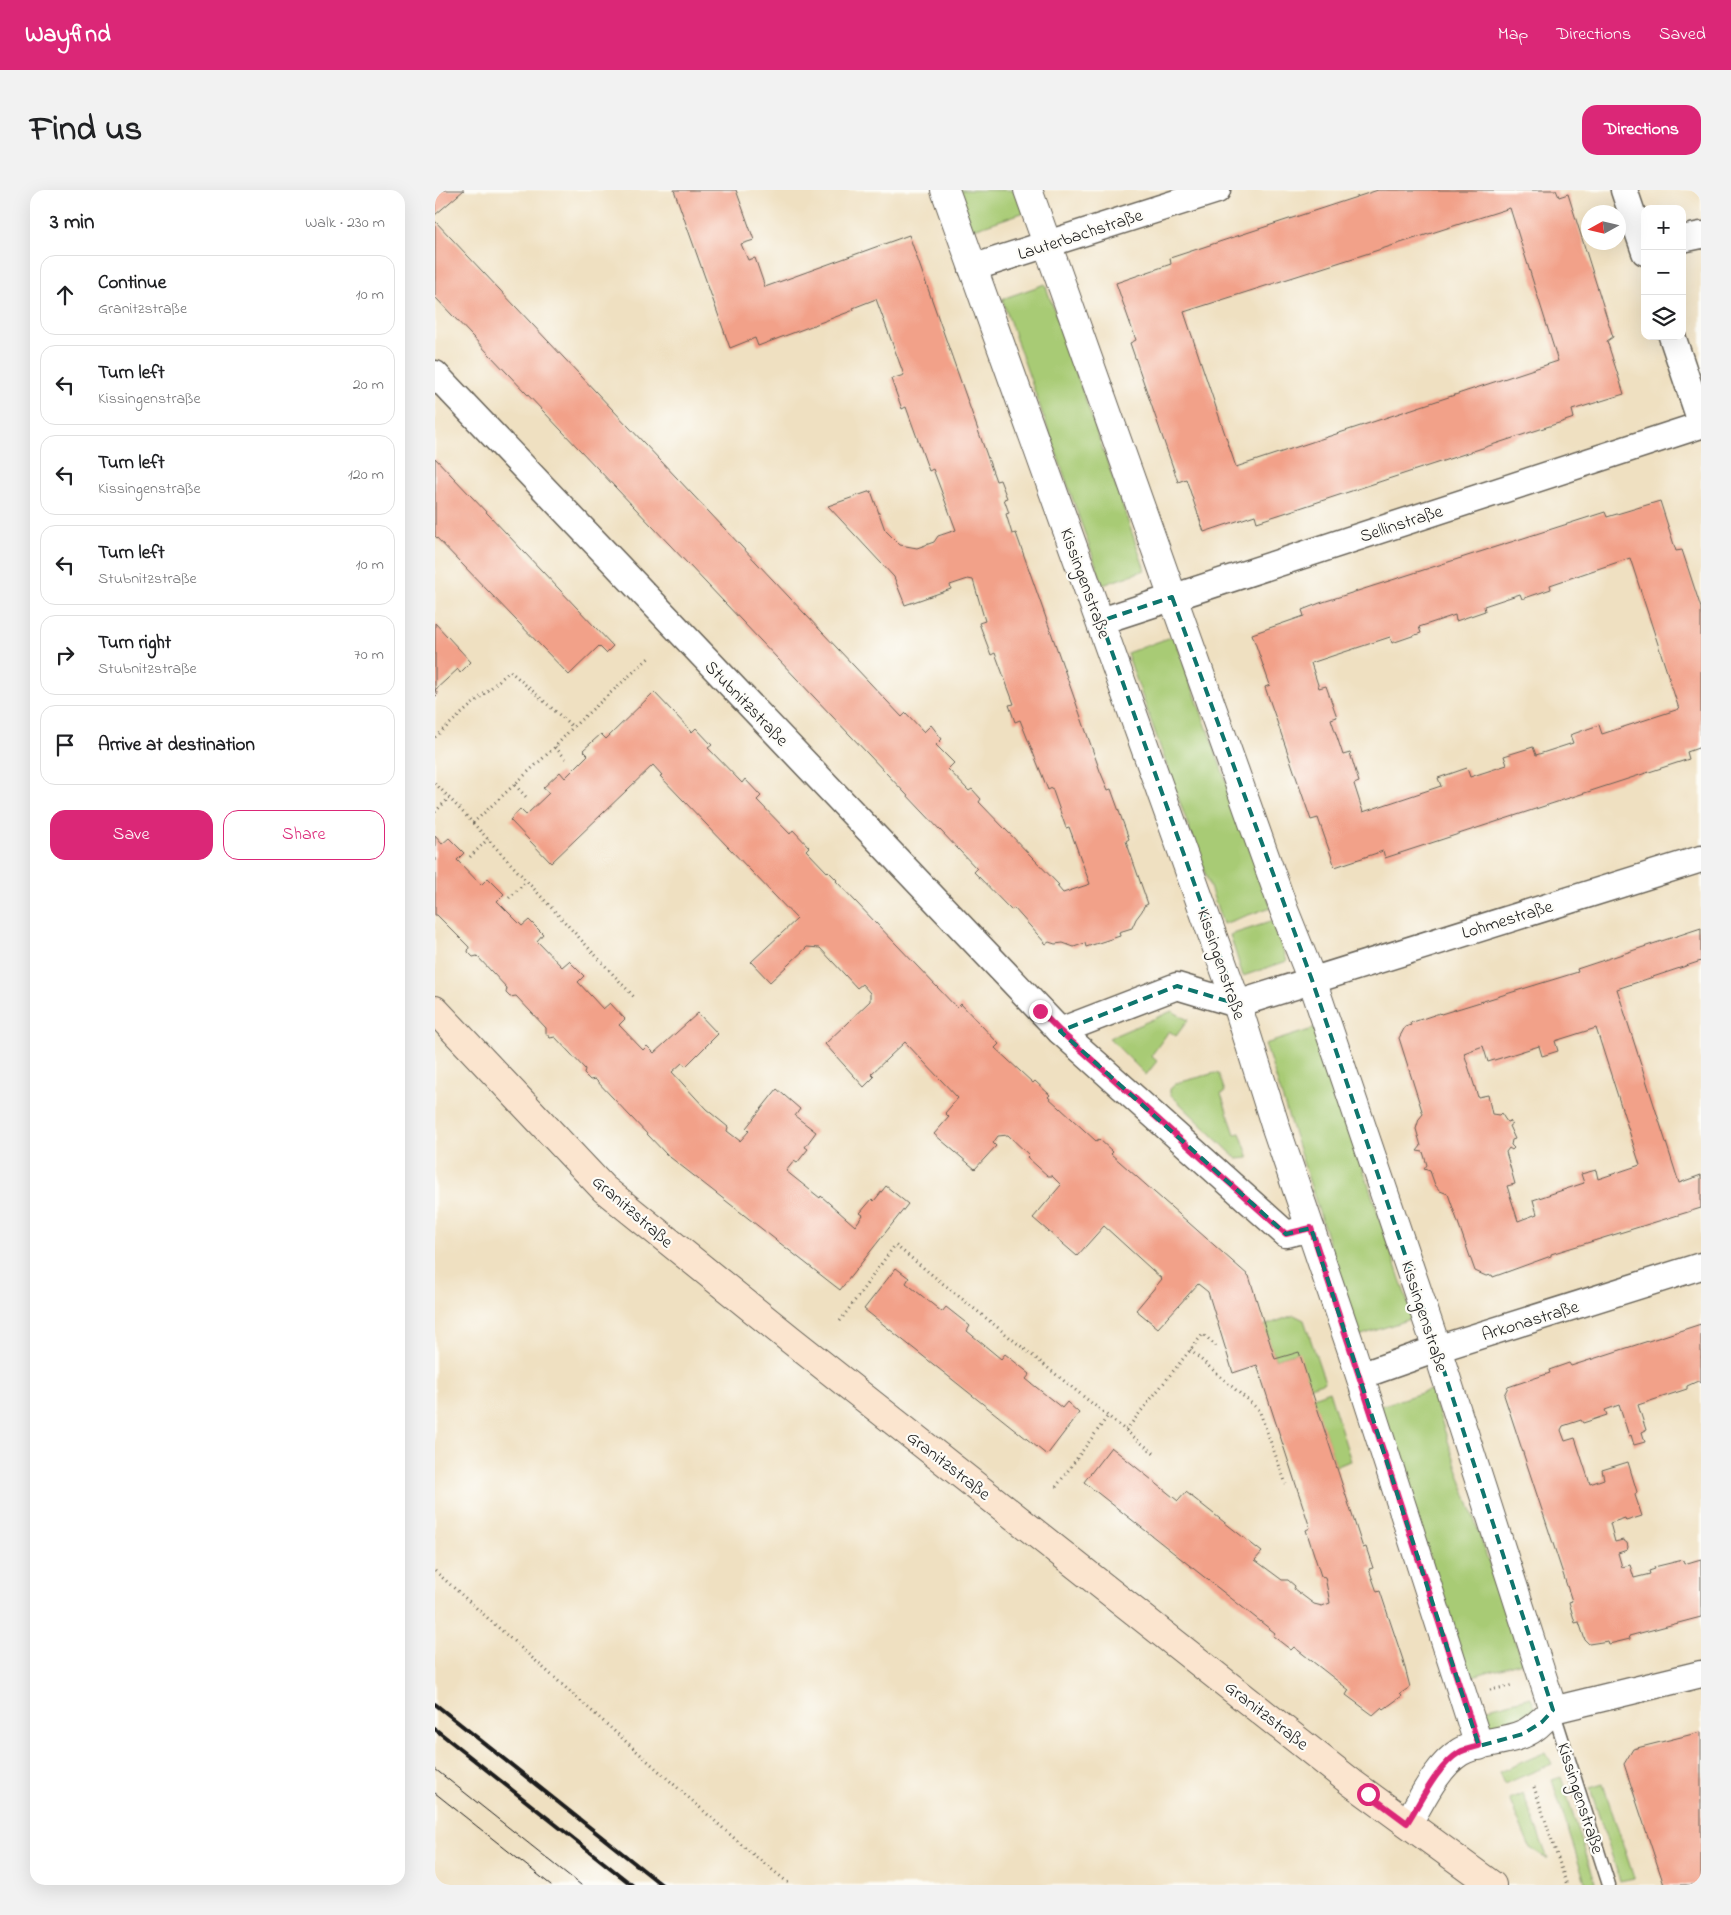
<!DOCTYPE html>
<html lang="en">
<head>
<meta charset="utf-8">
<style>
	body { margin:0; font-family:"Indie Flower",sans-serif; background:#f2f2f2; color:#202124 }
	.controls { position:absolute; right:15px; top:15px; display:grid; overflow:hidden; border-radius:10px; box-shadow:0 5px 20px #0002 }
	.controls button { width:45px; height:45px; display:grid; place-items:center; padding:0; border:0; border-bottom:1px solid #e0e0e0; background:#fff; color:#202124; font:25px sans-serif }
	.compass { position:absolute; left:1146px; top:15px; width:45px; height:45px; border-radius:50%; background:#fff; box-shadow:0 5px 20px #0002; rotate:262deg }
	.stop { position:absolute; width:15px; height:15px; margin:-11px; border:4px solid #db2777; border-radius:50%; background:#fff }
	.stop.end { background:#db2777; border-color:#fff; box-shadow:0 1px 5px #0008 }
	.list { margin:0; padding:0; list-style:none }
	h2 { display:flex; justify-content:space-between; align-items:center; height:65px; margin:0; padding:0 20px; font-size:21px }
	h2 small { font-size:16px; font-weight:400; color:#757577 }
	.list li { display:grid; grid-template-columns:32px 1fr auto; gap:15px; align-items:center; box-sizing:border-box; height:80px; margin:0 10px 10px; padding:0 10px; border:1px solid #e0e0e0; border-radius:15px }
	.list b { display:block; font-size:19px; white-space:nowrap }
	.list p { margin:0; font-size:16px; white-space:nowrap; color:#757577 }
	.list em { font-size:16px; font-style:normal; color:#757577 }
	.actions { display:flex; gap:10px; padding:15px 20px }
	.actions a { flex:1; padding:11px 0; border:1px solid #db2777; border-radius:15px; text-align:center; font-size:18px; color:#db2777 }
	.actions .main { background:#db2777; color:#fff }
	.icon { flex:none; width:28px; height:28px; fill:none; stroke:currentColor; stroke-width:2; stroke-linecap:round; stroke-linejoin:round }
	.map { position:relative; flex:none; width:1266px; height:1695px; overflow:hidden; border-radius:15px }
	header { display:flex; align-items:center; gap:30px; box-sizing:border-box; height:70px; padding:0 25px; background:#db2777; color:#fff }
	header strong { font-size:24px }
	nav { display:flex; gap:28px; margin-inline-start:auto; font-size:18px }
	.intro { display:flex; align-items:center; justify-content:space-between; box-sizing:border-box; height:120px; padding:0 30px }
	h1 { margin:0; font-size:35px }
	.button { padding:12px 22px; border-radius:15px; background:#db2777; color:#fff; font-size:18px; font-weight:700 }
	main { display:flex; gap:30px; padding:0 30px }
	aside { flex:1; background:#fff; border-radius:15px; box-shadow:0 5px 20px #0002 }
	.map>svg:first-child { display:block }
</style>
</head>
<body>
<header>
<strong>Wayfind</strong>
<nav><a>Map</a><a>Directions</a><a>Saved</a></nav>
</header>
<div class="intro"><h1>Find us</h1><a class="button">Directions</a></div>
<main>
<aside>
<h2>3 min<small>Walk · 230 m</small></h2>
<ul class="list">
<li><svg class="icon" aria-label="ahead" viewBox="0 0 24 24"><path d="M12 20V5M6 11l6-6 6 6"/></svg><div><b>Continue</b><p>Granitzstraße</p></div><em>10 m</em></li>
<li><svg class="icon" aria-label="left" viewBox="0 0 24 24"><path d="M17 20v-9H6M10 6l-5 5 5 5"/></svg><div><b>Turn left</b><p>Kissingenstraße</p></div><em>20 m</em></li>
<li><svg class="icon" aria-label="left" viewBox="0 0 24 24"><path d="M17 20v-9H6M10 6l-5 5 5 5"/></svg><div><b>Turn left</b><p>Kissingenstraße</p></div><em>120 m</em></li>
<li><svg class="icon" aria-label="left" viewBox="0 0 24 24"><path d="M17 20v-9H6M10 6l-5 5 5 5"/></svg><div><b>Turn left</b><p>Stubnitzstraße</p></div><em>10 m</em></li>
<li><svg class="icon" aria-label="right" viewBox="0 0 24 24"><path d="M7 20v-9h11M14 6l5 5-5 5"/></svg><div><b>Turn right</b><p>Stubnitzstraße</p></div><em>70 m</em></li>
<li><svg class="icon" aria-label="arrive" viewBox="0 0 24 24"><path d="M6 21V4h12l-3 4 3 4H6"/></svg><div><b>Arrive at destination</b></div></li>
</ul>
<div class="actions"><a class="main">Save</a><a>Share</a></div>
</aside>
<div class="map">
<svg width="1266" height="1695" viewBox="0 0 1266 1695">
	<rect width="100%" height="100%" fill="#fdfcf7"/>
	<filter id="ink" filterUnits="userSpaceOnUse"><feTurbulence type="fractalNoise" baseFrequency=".02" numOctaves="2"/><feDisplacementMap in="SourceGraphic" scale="10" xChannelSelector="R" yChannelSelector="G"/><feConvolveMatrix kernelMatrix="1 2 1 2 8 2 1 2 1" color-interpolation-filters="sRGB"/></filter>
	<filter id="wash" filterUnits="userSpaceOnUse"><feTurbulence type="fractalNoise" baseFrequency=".0096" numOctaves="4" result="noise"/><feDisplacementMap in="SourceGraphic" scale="20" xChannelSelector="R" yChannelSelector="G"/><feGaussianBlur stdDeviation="1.12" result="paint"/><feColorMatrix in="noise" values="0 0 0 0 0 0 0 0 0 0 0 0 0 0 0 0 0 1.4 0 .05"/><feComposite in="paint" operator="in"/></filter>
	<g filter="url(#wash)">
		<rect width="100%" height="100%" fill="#efe0c1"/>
		<g fill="#a8cb74" stroke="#627448">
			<polygon points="522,0 582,0 590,22 536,40"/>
			<polygon points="610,94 710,380 668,395 567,109"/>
			<polygon points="739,446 836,717 788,734 692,463"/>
			<polygon points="838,731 852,771 808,786 795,745"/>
			<polygon points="737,821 753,830 741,846 734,841 716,866 722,871 711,885 674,848"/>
			<polygon points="881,838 978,1128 924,1146 830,854"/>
			<polygon points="780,883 784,884 790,902 786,904 800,944 805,943 814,968 802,969 735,904 735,899 742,893"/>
			<polygon points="859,1125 869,1130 890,1192 875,1197 863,1162 840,1169 829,1136"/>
			<polygon points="996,1200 1087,1472 1034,1487 945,1216"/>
			<polygon points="894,1201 916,1271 901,1276 878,1207"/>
			<path d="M 1096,1507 L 1101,1520 C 1084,1533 1073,1538 1051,1537 L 1046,1520 Z"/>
			<polygon points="1111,1562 1117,1574 1069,1594 1064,1582"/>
			<polygon points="1126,1587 1161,1695 1151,1695 1117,1590"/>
			<polygon points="1168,1594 1199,1688 1185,1691 1155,1598"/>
			<polygon points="1088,1603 1113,1669 1095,1658 1074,1609"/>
		</g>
		<g id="blocks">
			<g fill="#f2a189" fill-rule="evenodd">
				<polygon points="0,0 29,0 0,25"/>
				<polygon points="239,0 301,0 319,50 306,54 313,70 320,68 330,97 474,45 561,291 565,290 572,308 569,309 574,323 571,324 577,344 581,343 665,581 673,600 676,599 694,649 691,651 713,714 709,716 707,721 701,729 697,738 684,742 685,746 651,757 650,753 639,757 628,753 620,754 614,752 611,754 579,718 576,720 539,682 542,679 0,107 0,31 467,527 471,523 489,542 496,535 507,549 501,555 519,573 513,579 534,601 537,599 546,609 544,612 624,695 622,696 628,703 655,694 634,637 631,638 617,598 613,600 585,530 580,532 574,515 579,514 560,463 556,465 544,433 550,431 538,390 533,389 515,395 516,399 470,415 459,387 393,316 436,301 450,340 465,355 482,358 499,352 503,346 521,340 498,279 494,281 471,217 467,219 456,189 469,185 441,109 418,118 419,120 323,156 320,148 295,158"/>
				<path d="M 943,0 L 1121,0 L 1124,7 L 1133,4 L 1178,147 L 1172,151 L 1189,204 L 1137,220 L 1139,228 L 822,332 L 820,325 L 769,342 L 751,289 L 743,292 L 695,153 L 701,150 L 681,93 L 736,74 L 735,68 ZM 1075,18 L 1123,171 L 801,277 L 749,122 Z"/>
				<polygon points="0,268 178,456 171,463 164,456 134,485 0,346"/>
				<path d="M 1225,311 L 1241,361 L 1247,360 L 1266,418 L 1266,557 L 1252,562 L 1254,569 L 950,668 L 948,661 L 900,677 L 883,628 L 876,630 L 830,497 L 835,495 L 817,444 L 869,426 L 867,420 L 885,413 L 1170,322 L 1172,327 ZM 1195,368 L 1244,519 L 1167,544 L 1164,535 L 1135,545 L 1138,553 L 1101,565 L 1098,557 L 1069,566 L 1072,575 L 1035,587 L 1032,578 L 1003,588 L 1006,596 L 928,622 L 919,594 L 924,592 L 915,563 L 908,565 L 896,529 L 902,527 L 891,496 L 884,498 L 876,473 L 955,447 L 957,453 L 986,443 L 984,437 L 1020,425 L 1021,431 L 1050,421 L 1049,416 L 1085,404 L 1087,409 L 1116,399 L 1115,395 Z"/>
				<polygon points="0,433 36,472 25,483 23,479 0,500 3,504 0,507"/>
				<polygon points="219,502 257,542 261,538 277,555 273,558 307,593 310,589 326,606 322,610 355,644 358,640 374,657 371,660 392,682 393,681 402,690 401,691 522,818 526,814 564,854 560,858 598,893 600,891 615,905 613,907 661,951 664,949 678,962 676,964 814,1086 840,1169 864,1162 928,1358 931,1357 938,1378 934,1379 942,1402 945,1401 968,1470 975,1497 965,1504 967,1506 949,1519 947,1517 938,1525 911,1505 914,1500 859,1457 856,1460 838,1446 840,1443 649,1292 676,1257 743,1311 751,1302 827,1362 820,1370 847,1390 853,1390 860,1396 859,1399 879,1414 887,1416 895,1413 890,1387 886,1386 871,1340 875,1338 822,1175 798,1183 773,1102 763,1094 723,1138 701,1120 727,1089 669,1036 642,1066 598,1028 626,995 617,986 613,986 592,967 594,965 573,945 563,946 558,953 561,956 540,979 499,944 514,927 510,923 523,908 470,852 436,884 439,887 429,897 390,854 435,811 435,803 427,794 422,798 385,758 372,757 335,792 316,772 362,729 225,586 227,585 218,575 116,673 75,630 85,619 91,625 114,603 108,598 125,582 130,588 153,565 148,560 166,544 171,549"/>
				<polygon points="0,646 7,654 14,648 29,663 22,670 46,695 53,688 69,704 62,711 87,736 94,730 108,744 102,751 127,777 134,771 149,786 143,792 168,819 175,813 190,829 184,835 208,860 212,856 219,863 263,823 283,844 251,876 247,873 237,882 271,919 293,937 292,941 305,951 314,941 311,938 342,899 365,919 360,926 381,942 370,957 373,959 362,973 359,971 351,981 385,1008 386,1006 420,1036 428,1025 425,1023 437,1009 439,1011 451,996 473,1014 405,1100 231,964 160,889 155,890 149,884 150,879 120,847 115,848 111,843 111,838 81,806 75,807 71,803 72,798 42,766 38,767 33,762 34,757 2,725 0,725"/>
				<path d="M 1266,738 L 1266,771 L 1182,799 L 1244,993 L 1266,985 L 1266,1018 L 1116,1064 L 1116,1066 L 1058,1087 L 1057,1085 L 1051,1086 L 1040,1081 L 1013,1004 L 1005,1001 L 1000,995 L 995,981 L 989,979 L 992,975 L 988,962 L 982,961 L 986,956 L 981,939 L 984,929 L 988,924 L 964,848 L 970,837 L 976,835 L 975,833 L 1005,823 L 1006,824 L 1143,782 L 1142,779 ZM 1161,838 L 1205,975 L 1163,989 L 1161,980 L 1146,984 L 1149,993 L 1098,1010 L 1102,1024 L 1083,1031 L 1072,996 L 1080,994 L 1071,962 L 1074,958 L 1077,960 L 1079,958 L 1076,955 L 1077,950 L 1080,949 L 1074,936 L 1077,934 L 1075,931 L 1072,932 L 1066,923 L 1064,925 L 1057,924 L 1053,905 L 1043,907 L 1029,863 L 1048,856 L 1053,872 L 1104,856 L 1107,866 L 1123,861 L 1120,851 Z"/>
				<polygon points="461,1078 474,1088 471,1093 507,1122 511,1117 535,1136 532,1141 566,1169 570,1164 595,1184 591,1189 627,1218 632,1212 644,1223 612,1265 429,1119"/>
				<polygon points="1266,1134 1266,1193 1263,1191 1252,1196 1252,1199 1203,1215 1211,1240 1207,1242 1210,1252 1199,1255 1196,1245 1194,1246 1184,1215 1170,1220 1172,1225 1148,1233 1146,1230 1128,1236 1126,1240 1130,1251 1140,1248 1155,1294 1169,1289 1167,1280 1193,1272 1202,1302 1200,1305 1207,1326 1191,1331 1190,1328 1175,1333 1180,1352 1188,1350 1192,1353 1193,1357 1192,1360 1183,1363 1187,1377 1195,1375 1199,1388 1215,1384 1214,1381 1220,1379 1219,1377 1248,1370 1249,1374 1266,1369 1266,1427 1194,1446 1195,1449 1174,1454 1173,1451 1154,1454 1150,1450 1144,1432 1140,1433 1134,1412 1137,1411 1069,1205 1073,1197 1115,1183 1114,1180 1134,1173 1136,1176"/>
				<polygon points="1266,1542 1266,1695 1229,1695 1189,1574 1198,1559"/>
			</g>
		</g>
	</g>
	<g filter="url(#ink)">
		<use href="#blocks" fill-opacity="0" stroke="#666156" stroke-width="1"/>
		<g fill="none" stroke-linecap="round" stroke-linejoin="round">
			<g stroke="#666156" stroke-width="15">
				<polyline id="service" points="1118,1520 1174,1695"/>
			</g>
			<g stroke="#666156" stroke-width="29">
				<g id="minor">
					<polyline points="1189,0 1210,62"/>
					<polyline points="1247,49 1266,45"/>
					<polyline points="537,78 782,0"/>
					<polyline points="1237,146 1266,232"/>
					<polyline points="0,184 625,841 851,1044 876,1038"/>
					<polyline points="666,431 1266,235"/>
					<polyline points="625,841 742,796 802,814 1266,669"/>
					<polyline points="925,1186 1002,1159 1266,1076"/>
					<polyline points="1118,1520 1266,1484"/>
				</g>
			</g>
			<g stroke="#666156" stroke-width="30">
				<g id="tertiary">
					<polyline points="510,0 802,814 840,935 916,1158 1044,1556"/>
					<path d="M 593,0 L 849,720 L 877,790 L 1002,1159 L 1118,1520 C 1109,1529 1100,1539 1088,1544 C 1068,1553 1044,1551 1025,1562 C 1002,1576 986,1611 973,1633"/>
				</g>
			</g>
			<g stroke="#666156" stroke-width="30">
				<polyline id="secondary" points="0,820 169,999 356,1150 917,1593 1057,1695"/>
			</g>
			<g stroke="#666156" stroke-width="3" stroke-dasharray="1 4" stroke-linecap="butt">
				<polyline points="0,547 75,481 138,537 216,466"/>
				<polyline points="120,557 132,570"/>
				<polyline points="0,593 38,633 120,557 138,537"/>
				<polyline points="80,595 91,607"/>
				<polyline points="0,622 14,608"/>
				<polyline points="38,633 200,808"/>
				<polyline points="35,667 53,649"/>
				<polyline points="74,708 92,691"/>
				<polyline points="405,1131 460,1055 720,1264"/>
				<polyline points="755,1160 824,1220 851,1294"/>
				<polyline points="691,1240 768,1144 781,1156"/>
				<polyline points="621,1297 673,1226"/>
				<polyline points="0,1381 309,1657 356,1695"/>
				<polyline points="1055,1500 1079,1495"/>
				<polyline points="1099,1597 1132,1695"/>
			</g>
			<use href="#service" stroke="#fff" stroke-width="12"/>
			<use href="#minor" stroke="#fff" stroke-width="26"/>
			<use href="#tertiary" stroke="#fff" stroke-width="28"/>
			<use href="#secondary" stroke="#fbe5cf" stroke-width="28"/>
			<g stroke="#1c1c1c" stroke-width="1">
				<polyline points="0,1579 146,1695"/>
				<polyline points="0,1603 116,1695"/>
			</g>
			<g stroke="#1c1c1c" stroke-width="4">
				<polyline points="0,1514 227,1695"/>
				<polyline points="0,1539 197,1695"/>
			</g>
		</g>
	</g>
	<g fill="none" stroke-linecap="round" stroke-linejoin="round" filter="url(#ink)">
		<path stroke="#db2777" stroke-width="6" d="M 605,821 L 625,841 L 851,1044 L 876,1038 L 1044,1556 C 1038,1558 1030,1559 1025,1562 C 1002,1576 986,1611 972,1633 L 933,1604"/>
	</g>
	<path fill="none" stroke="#0f766e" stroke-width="4" stroke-dasharray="10 6" stroke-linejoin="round" d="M 737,407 L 877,790 L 1002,1159 L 1118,1520 L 1107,1532 L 1088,1544 L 1044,1556 L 876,1038 L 851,1044 L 625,841 L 742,796 L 802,814 L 666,431 Z"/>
	<g text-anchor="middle" stroke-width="4.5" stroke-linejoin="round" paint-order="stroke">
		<g font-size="18" fill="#1c1c1c" stroke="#fdfcf7">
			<text transform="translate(645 44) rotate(-18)" y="6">Lauterbachstraße</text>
			<text transform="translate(966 333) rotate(-18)" y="6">Sellinstraße</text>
			<text transform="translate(651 393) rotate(70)" y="6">Kissingenstraße</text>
			<text transform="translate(312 513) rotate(46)" y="6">Stubnitzstraße</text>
			<text transform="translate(1072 729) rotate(-17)" y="6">Lohmestraße</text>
			<text transform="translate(787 774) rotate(71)" y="6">Kissingenstraße</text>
			<text transform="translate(198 1021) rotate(41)" y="6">Granitzstraße</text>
			<text transform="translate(990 1126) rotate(72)" y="6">Kissingenstraße</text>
			<text transform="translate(1095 1130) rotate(-17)" y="6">Arkonastraße</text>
			<text transform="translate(514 1275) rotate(38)" y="6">Granitzstraße</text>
			<text transform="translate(832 1525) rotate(38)" y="6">Granitzstraße</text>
			<text transform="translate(1146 1608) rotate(72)" y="6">Kissingenstraße</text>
		</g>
	</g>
</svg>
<div class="controls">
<button>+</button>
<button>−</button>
<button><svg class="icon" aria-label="layers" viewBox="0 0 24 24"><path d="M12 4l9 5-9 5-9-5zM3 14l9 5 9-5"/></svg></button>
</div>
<svg class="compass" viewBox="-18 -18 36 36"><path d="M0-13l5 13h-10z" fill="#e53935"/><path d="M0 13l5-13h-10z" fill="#757577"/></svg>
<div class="stop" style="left:933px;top:1604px"></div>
<div class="stop end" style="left:605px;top:821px"></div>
</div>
</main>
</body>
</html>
